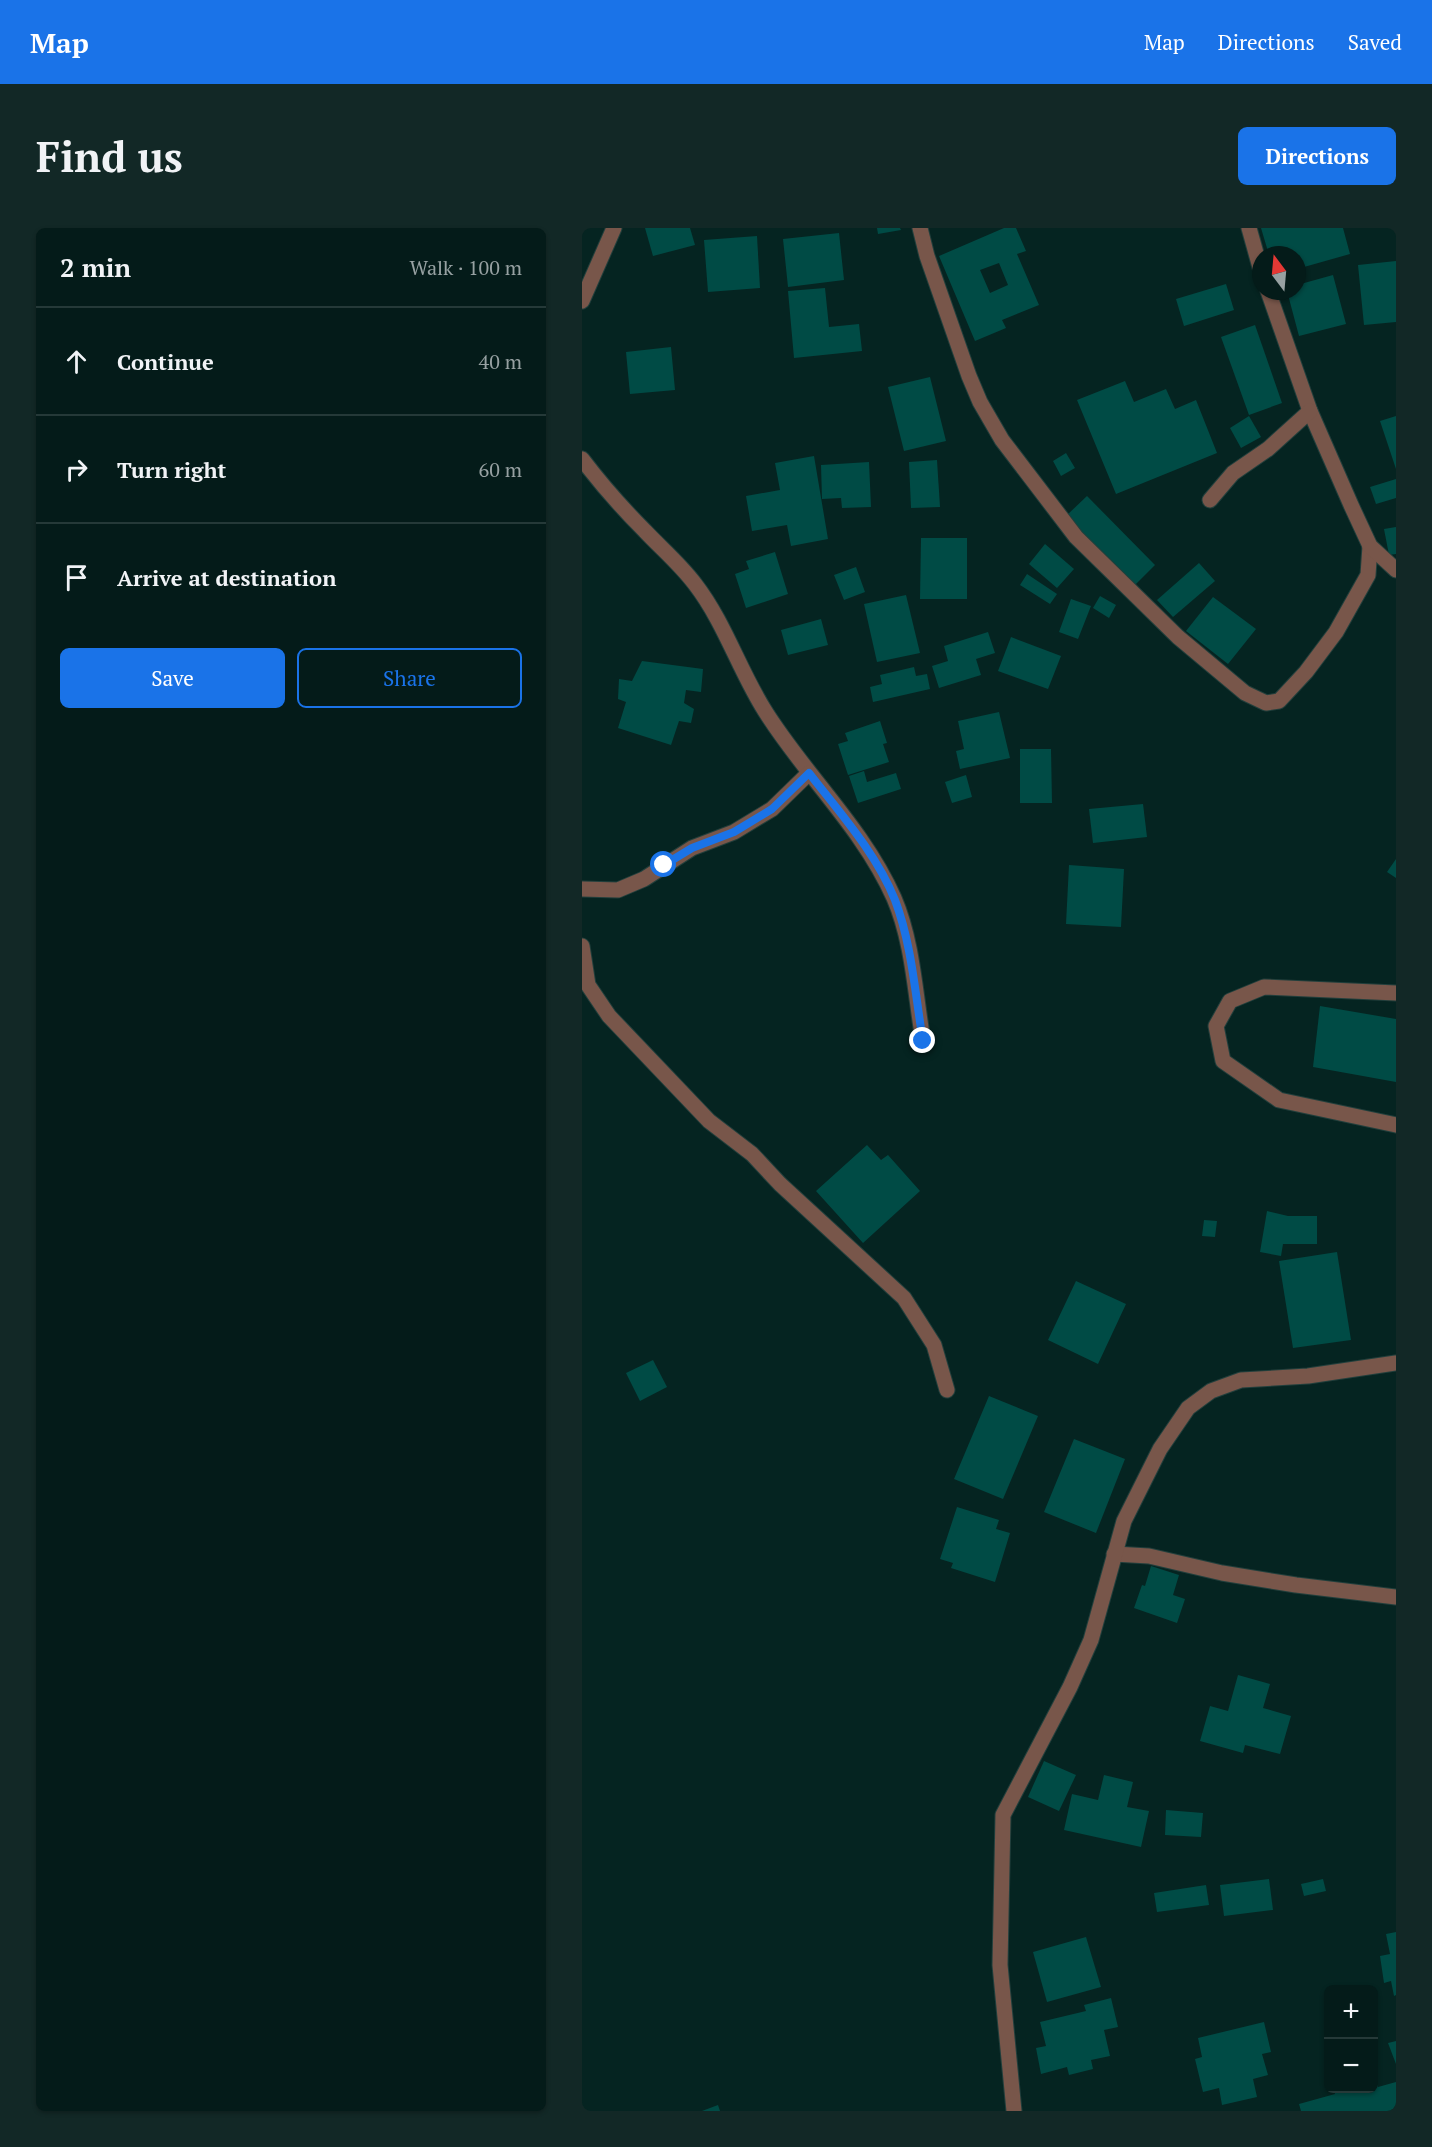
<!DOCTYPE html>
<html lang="en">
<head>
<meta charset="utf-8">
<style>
	body { margin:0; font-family:"PT Serif",serif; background:#122826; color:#f1f3f6 }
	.controls { position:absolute; right:18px; bottom:18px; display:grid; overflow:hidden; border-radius:9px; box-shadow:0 2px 4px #0004 }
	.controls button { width:54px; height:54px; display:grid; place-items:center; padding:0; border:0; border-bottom:2px solid #253938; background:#041b19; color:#f1f3f6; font:30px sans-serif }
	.compass { position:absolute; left:670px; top:18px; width:54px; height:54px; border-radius:50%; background:#041b19; box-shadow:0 2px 4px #0004; rotate:344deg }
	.stop { position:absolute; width:18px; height:18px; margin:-14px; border:4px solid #1a73e8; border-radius:50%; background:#fff }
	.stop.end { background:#1a73e8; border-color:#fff; box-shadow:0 2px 6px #0008 }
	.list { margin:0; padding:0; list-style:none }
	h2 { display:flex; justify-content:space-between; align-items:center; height:78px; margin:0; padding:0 24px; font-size:26px }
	h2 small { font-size:20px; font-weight:400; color:#97a1a2 }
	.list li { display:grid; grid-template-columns:39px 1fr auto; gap:18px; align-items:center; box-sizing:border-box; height:108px; padding:0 24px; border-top:2px solid #253938 }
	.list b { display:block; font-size:22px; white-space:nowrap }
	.list em { font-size:20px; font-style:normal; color:#97a1a2 }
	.actions { display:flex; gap:12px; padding:18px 24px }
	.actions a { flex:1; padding:14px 0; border:2px solid #1a73e8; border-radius:9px; text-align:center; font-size:21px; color:#1a73e8 }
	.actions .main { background:#1a73e8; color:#fff }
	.icon { flex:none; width:33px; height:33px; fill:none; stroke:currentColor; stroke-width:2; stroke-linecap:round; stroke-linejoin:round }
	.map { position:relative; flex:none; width:814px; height:1883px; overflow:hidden; border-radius:9px }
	header { display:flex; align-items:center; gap:36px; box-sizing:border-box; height:84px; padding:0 30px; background:#1a73e8; color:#fff }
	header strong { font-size:28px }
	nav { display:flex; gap:33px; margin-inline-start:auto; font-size:21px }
	.intro { display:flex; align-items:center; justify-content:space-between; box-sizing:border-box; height:144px; padding:0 36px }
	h1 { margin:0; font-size:42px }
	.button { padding:15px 27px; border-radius:9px; background:#1a73e8; color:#fff; font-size:21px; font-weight:700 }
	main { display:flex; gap:36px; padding:0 36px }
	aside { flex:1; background:#041b19; border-radius:9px; box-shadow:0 2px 4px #0004 }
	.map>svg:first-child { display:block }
</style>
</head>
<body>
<header>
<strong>Map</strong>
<nav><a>Map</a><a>Directions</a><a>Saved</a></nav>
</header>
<div class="intro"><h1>Find us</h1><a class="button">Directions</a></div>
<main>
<aside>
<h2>2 min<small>Walk · 100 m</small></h2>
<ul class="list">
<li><svg class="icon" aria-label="ahead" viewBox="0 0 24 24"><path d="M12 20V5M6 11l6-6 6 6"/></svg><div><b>Continue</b></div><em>40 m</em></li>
<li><svg class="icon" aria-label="right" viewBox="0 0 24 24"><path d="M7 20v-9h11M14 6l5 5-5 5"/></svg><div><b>Turn right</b></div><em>60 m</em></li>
<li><svg class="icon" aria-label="arrive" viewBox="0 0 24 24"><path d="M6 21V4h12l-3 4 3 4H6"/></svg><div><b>Arrive at destination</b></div></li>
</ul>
<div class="actions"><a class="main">Save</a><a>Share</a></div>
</aside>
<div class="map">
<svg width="814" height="1883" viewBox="0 0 814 1883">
	<rect width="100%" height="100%" fill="#052421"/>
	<g fill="#004b45" fill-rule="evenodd">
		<polygon points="63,0 108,0 113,17 71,28"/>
		<polygon points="295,0 318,0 319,2 296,6"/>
		<path d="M 422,0 L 434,0 L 444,23 L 435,26 L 457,77 L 420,92 L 424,100 L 393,113 L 357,28 ZM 417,35 L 426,57 L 408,65 L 398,42 Z"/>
		<polygon points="679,0 761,0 768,26 715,41 715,27 687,27"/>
		<polygon points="257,5 262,52 206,59 201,11"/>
		<polygon points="175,8 178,60 126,64 122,12"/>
		<polygon points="814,33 814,94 782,97 776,37"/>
		<polygon points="751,47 764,96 717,108 705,63 715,63 715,57"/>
		<polygon points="644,56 652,82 602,98 594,71"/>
		<polygon points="243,60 247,99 277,96 280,123 212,130 206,63"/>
		<polygon points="673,97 700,175 667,187 639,109"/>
		<polygon points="89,119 93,162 48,166 44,124"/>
		<polygon points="348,149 364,213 322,223 306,159"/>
		<polygon points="543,153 552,174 584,161 593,181 614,172 635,225 534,266 495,172"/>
		<polygon points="667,188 679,209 659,220 648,200"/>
		<polygon points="814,188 814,241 798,193"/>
		<polygon points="484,225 493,240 479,248 471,233"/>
		<polygon points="232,228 246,311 209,318 205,297 170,303 164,268 198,262 193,235"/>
		<polygon points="355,232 358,279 329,280 327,234"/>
		<polygon points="287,234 289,279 260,280 259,270 240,271 239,237"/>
		<polygon points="814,251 814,270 794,276 788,259"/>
		<polygon points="505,268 573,337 551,359 483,289"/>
		<polygon points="814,299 814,326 807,327 802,301"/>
		<polygon points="339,310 385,310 385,371 338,371"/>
		<polygon points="463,316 492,341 475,360 447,336"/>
		<polygon points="193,324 206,366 164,380 153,346 167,341 164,333"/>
		<polygon points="617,335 633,353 591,389 575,372"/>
		<polygon points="274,339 283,364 262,372 252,347"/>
		<polygon points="445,346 475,366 468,376 438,357"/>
		<polygon points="324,367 338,425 295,434 282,376"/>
		<polygon points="518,368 534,377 527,390 511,380"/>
		<polygon points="631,369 674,401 646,436 604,403"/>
		<polygon points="489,371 509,378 496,411 477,404"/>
		<polygon points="239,391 246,417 206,427 199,402"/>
		<polygon points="406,404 413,425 394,431 399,447 357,460 350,438 366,433 362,418"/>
		<polygon points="429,409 479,428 466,461 416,443"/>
		<polygon points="60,433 121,441 119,464 104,462 102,475 112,481 109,495 97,493 89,517 36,500 44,474 36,471 37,451 50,453"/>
		<polygon points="332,439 334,448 345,446 348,461 291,474 288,459 300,456 298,447"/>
		<polygon points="417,484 428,530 378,541 374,523 382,521 376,493"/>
		<polygon points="298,493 305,515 301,516 307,534 266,547 256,516 266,513 263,505"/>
		<polygon points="438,521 469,521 470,575 438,575"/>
		<polygon points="282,543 285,554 314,545 319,561 276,575 267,548"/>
		<polygon points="384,547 390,569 370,575 363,554"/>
		<polygon points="561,576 565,609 511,615 507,581"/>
		<polygon points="814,631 814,650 805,644"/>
		<polygon points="487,637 542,641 539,699 484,696"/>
		<polygon points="738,778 814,791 814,854 731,839"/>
		<polygon points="285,917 299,932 306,927 338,963 281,1015 234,963"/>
		<polygon points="685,983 706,988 735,988 735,1016 701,1016 699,1028 678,1024"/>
		<polygon points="622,992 635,993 633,1009 620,1008"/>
		<polygon points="755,1024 769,1112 711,1120 697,1033"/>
		<polygon points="494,1053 544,1076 516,1136 466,1112"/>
		<polygon points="71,1132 85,1159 58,1173 44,1145"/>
		<polygon points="407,1168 456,1188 421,1271 372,1251"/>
		<polygon points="492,1211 543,1231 514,1305 462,1284"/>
		<polygon points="375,1279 417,1292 414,1301 428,1305 413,1354 369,1340 371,1335 358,1331"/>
		<polygon points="569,1338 597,1347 591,1367 603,1371 595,1395 552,1380 560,1357 563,1358"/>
		<polygon points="656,1447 688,1456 681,1480 709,1488 698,1526 663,1517 661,1525 618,1513 628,1478 646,1483"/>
		<polygon points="462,1533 494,1547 477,1583 446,1569"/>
		<polygon points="522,1547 551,1554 545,1579 567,1583 559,1619 482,1602 490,1566 516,1572"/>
		<polygon points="584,1582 621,1585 619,1609 583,1607"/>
		<polygon points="687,1651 691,1682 642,1688 638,1657"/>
		<polygon points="741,1651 744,1663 722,1668 719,1656"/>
		<polygon points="624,1657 627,1677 575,1684 572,1665"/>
		<polygon points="814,1704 814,1767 812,1768 809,1753 802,1755 798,1728 808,1726 804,1706"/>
		<polygon points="504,1709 519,1759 465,1774 451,1724"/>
		<polygon points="529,1770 536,1799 522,1802 528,1828 509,1832 511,1841 487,1847 485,1839 459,1846 454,1820 464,1818 458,1794 504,1783 502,1777"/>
		<polygon points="682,1794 689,1824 680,1826 686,1847 671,1851 675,1869 640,1877 637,1860 621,1864 613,1831 620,1829 616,1810"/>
		<polygon points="814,1813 814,1836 806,1815"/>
		<polygon points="792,1844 796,1859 814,1854 814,1883 719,1883 717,1876 753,1866 751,1860 792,1860"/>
		<polygon points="136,1877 138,1883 120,1883"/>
	</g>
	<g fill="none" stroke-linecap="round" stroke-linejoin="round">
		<g stroke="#223f3c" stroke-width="17">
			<g id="street">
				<polyline points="338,0 345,28 387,148 398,174 420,212 494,309 596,409 663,465 684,475 697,473 724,444 754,404 786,347 788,318"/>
				<polyline points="667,0 679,43"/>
				<polyline points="686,63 728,183 769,277 788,318 814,342"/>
				<polyline points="0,73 32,0"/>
				<path d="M 0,231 C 19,256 40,280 63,303 C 79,320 98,336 113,356 C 143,395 157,442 183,483 C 223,547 281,600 312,670 C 331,714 333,766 341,812"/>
				<polyline points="628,272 651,245 686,221 728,183"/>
				<polyline points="0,661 36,662 62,651 110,620 152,604 190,581 227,545"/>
				<polyline points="0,718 6,757 27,788 127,893 170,926 198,956 322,1070 352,1117 365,1162"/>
				<polyline points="814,765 682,759 648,773 634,798 641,833 697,872 814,897"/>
				<polyline points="532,1326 567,1328 640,1345 714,1357 814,1369"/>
				<polyline points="432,1883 418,1737 421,1587 488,1459 509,1412 542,1293 578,1221 606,1180 629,1163 659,1152 726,1148 814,1135"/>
			</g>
		</g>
		<use href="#street" stroke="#78564a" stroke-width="15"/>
	</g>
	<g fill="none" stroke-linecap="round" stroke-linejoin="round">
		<path stroke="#1a73e8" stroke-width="8" d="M 82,637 L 110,620 L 152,604 L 190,581 L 227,545 C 258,585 294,625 313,672 C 330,717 333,766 341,813"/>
	</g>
</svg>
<div class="controls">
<button>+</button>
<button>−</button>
</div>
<svg class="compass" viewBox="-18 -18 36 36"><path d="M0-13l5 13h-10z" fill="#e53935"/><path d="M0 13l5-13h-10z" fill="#97a1a2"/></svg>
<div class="stop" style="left:82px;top:637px"></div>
<div class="stop end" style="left:341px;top:813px"></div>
</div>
</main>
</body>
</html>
